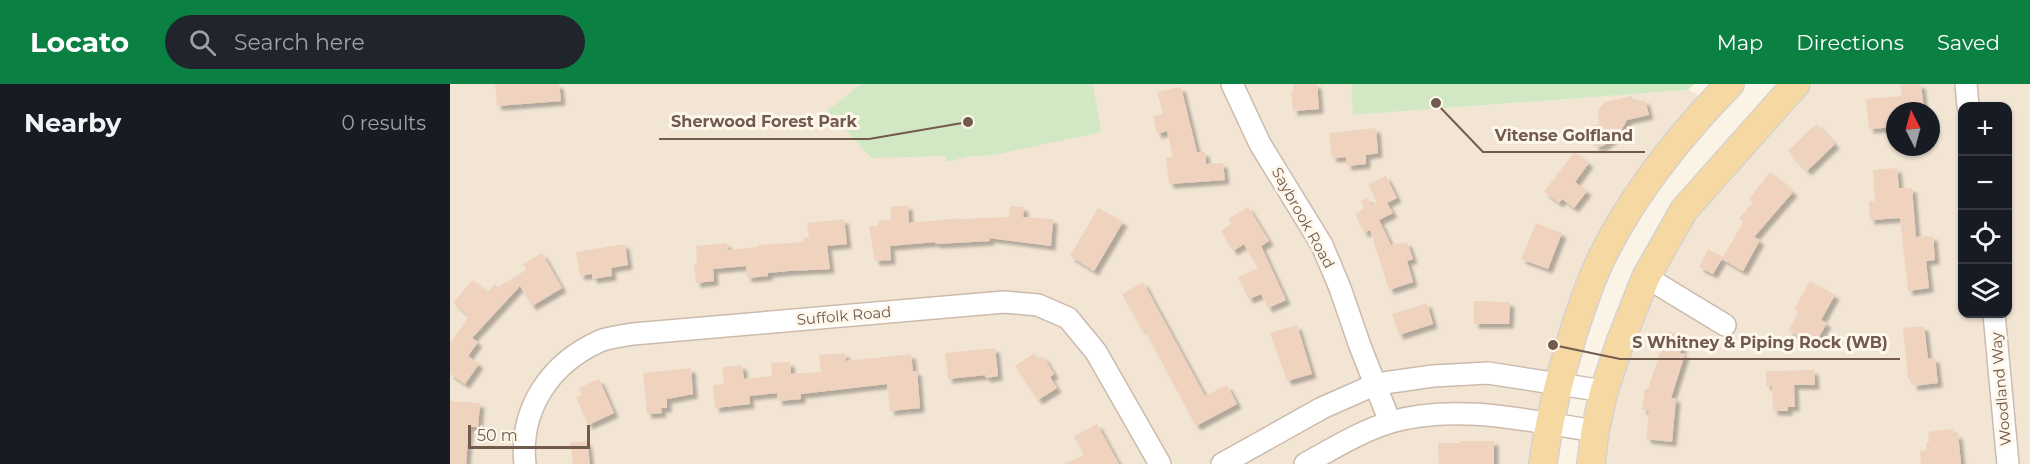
<!DOCTYPE html>
<html lang="en">
<head>
<meta charset="utf-8">
<style>
	body { margin:0; font-family:Montserrat,sans-serif; background:#20242c; color:#f1f3f6 }
	.controls { position:absolute; right:18px; top:18px; display:grid; overflow:hidden; border-radius:12px; box-shadow:0 2px 4px #0004 }
	.controls button { width:54px; height:54px; display:grid; place-items:center; padding:0; border:0; border-bottom:2px solid #363941; background:#171b24; color:#f1f3f6; font:30px sans-serif }
	.compass { position:absolute; left:1436px; top:18px; width:54px; height:54px; border-radius:50%; background:#171b24; box-shadow:0 2px 4px #0004; rotate:354deg }
	.scale { position:absolute; left:18px; bottom:15px; width:122px; box-sizing:border-box; padding-left:6px; border:3px solid #725a4c; border-top:0; font-size:16px; line-height:21px; white-space:nowrap; color:#725a4c; -webkit-text-stroke:4px #fef7eb; paint-order:stroke }
	.list { margin:0; padding:0; list-style:none }
	h2 { display:flex; justify-content:space-between; align-items:center; height:78px; margin:0; padding:0 24px; font-size:26px }
	h2 small { font-size:20px; font-weight:400; color:#9ea1a6 }
	.icon { flex:none; width:33px; height:33px; fill:none; stroke:currentColor; stroke-width:2; stroke-linecap:round; stroke-linejoin:round }
	.map { position:relative; flex:none; width:1580px; height:380px; overflow:hidden }
	header { display:flex; align-items:center; gap:36px; box-sizing:border-box; height:84px; padding:0 30px; background:#0b8043; color:#fff }
	header strong { font-size:28px }
	nav { display:flex; gap:33px; margin-inline-start:auto; font-size:21px }
	.search { width:420px; height:54px; background:#20242c; display:flex; align-items:center; gap:15px; box-sizing:border-box; padding:0 21px; border-radius:33px; color:#9ea1a6; font-size:22px }
	main { display:flex }
	aside { flex:1; background:#171b24 }
	.map>svg:first-child { display:block }
</style>
</head>
<body>
<header>
<strong>Locato</strong>
<div class="search"><svg class="icon" aria-label="search" viewBox="0 0 24 24"><circle cx="10" cy="10" r="6"/><path d="M15 15l6 6"/></svg>Search here</div>
<nav><a>Map</a><a>Directions</a><a>Saved</a></nav>
</header>
<main>
<aside>
<h2>Nearby<small>0 results</small></h2>
<ul class="list">
</ul>
</aside>
<div class="map">
<svg width="1580" height="380" viewBox="0 0 1580 380">
	<defs>
		<filter id="shadow"><feDropShadow dx="4.5" dy="4.5" stdDeviation="1.5" flood-color="#0004"/></filter>
	</defs>
	<rect width="100%" height="100%" fill="#fbf3e5"/>
	<g fill="#f2e5d4" fill-rule="evenodd">
		<polygon points="0,0 901,0 904,31 1238,6 1256,15 1192,90 1086,380 0,380"/>
		<path d="M 1363,0 L 1580,0 L 1580,380 L 1151,380 L 1174,268 L 1235,141 L 1328,34 ZM 1512,22 L 1558,22 L 1558,230 L 1512,230 ZM 1445,27 L 1481,27 L 1481,63 L 1445,63 Z"/>
	</g>
	<g fill="#d2e8c5">
		<polygon points="411,0 643,0 651,48 544,71 521,72 496,78 495,72 422,74 377,27"/>
		<polygon points="901,0 1244,0 1238,6 903,31"/>
	</g>
	<g fill="#efd3bf" filter="url(#shadow)">
		<polygon points="45,0 109,0 111,17 47,22"/>
		<polygon points="843,0 867,0 869,25 843,27 841,7 844,7"/>
		<polygon points="1450,0 1471,0 1474,27 1445,27 1445,43 1419,45 1416,15 1452,12"/>
		<polygon points="731,3 747,68 755,68 756,80 773,79 775,96 719,100 716,74 723,73 717,47 707,50 703,32 713,30 707,8"/>
		<polygon points="1182,12 1183,18 1195,16 1199,31 1177,36 1169,50 1153,62 1145,63 1141,42 1149,40 1148,26 1155,18"/>
		<polygon points="1366,40 1385,60 1357,87 1338,67"/>
		<polygon points="926,44 928,69 916,71 916,80 897,82 896,73 882,74 879,49"/>
		<polygon points="1124,68 1139,79 1125,98 1137,107 1124,124 1112,115 1109,119 1094,108"/>
		<polygon points="1447,84 1449,104 1462,104 1466,153 1483,152 1485,176 1476,177 1479,204 1458,207 1450,134 1420,136 1419,117 1425,117 1423,86"/>
		<polygon points="1320,88 1343,108 1304,153 1310,156 1293,187 1272,175 1293,138 1289,135 1303,118 1299,115"/>
		<polygon points="936,92 947,114 937,119 943,129 929,136 941,161 957,158 963,175 957,177 963,198 939,206 920,146 914,149 905,130 914,125 911,117 918,114 921,121 927,118 918,100"/>
		<polygon points="458,121 459,139 512,134 512,135 559,133 560,122 574,123 573,133 603,135 601,162 539,154 540,157 485,160 485,158 440,162 441,176 425,177 419,142 428,142 428,137 441,135 440,123"/>
		<polygon points="798,123 819,157 811,162 836,216 818,224 811,210 799,215 788,193 808,184 794,160 783,167 771,147 781,140 778,135"/>
		<polygon points="648,124 673,138 644,187 620,172"/>
		<polygon points="394,135 397,160 377,162 380,185 338,187 318,189 318,192 297,194 296,182 263,185 264,197 246,199 244,180 247,180 246,162 277,159 278,166 308,163 308,161 354,158 353,154 359,153 357,139"/>
		<polygon points="1086,139 1112,149 1098,185 1071,175"/>
		<polygon points="175,160 178,181 161,184 162,192 142,195 142,190 130,192 126,168"/>
		<polygon points="1258,165 1273,173 1263,190 1249,183"/>
		<polygon points="92,169 112,204 82,222 70,202 22,254 28,258 18,272 29,280 15,300 0,290 0,259 19,232 3,218 23,196 37,209 45,200 48,203 76,186 73,180"/>
		<polygon points="1360,197 1385,211 1371,236 1377,239 1364,261 1338,246 1349,228 1344,225"/>
		<polygon points="693,198 755,312 777,301 787,320 746,342 694,245 692,246 672,210"/>
		<polygon points="1024,217 1060,218 1059,240 1024,240"/>
		<polygon points="977,219 983,240 949,251 942,230"/>
		<polygon points="847,241 862,290 837,297 820,249"/>
		<polygon points="1474,242 1478,275 1485,274 1488,299 1463,302 1462,294 1458,295 1453,244"/>
		<polygon points="1217,247 1235,253 1230,269 1235,270 1221,314 1226,314 1222,358 1196,355 1199,327 1192,326 1195,305 1198,305"/>
		<polygon points="545,264 548,292 536,294 535,291 498,295 495,269"/>
		<polygon points="395,269 396,277 461,270 463,287 467,287 470,324 440,327 437,300 351,310 351,315 328,317 327,309 299,312 300,320 265,324 263,301 274,300 272,283 292,281 294,295 322,292 321,279 340,278 341,290 371,288 369,271"/>
		<polygon points="584,269 588,275 593,272 604,290 600,293 607,304 588,316 565,282"/>
		<polygon points="241,284 243,310 217,315 217,324 211,324 212,329 197,330 193,289"/>
		<polygon points="1364,286 1365,301 1344,301 1345,323 1338,323 1338,327 1323,327 1322,302 1316,302 1316,287"/>
		<polygon points="149,295 164,329 138,341 126,313 132,310 129,304"/>
		<polygon points="0,317 30,319 28,343 19,343 16,380 0,380"/>
		<polygon points="647,340 669,380 614,380 634,371 624,352"/>
		<polygon points="1503,345 1503,351 1508,350 1511,380 1471,380 1470,367 1477,366 1476,359 1479,358 1478,348"/>
		<polygon points="137,357 140,380 123,380 120,359"/>
		<polygon points="1011,357 1044,357 1044,380 989,380 988,359 1011,359"/>
	</g>
	<g fill="none" stroke-linecap="round" stroke-linejoin="round">
		<g stroke="#ccbbac" stroke-width="24">
			<g id="minor">
				<polyline points="782,0 810,60 872,161 890,204 910,262 940,338"/>
				<polyline points="1516,0 1518,22"/>
				<polyline points="1196,193 1275,241"/>
				<polyline points="1544,230 1558,380"/>
				<path d="M 75,380 C 69,324 101,279 150,257 C 160,253 172,252 183,250 L 554,218 L 588,221 L 618,234 L 646,268 L 710,380"/>
				<polyline points="772,380 872,324 924,301 934,299 983,292 1038,289 1154,307"/>
				<path d="M 855,380 C 882,365 911,347 941,338 C 1006,319 1080,337 1145,347"/>
			</g>
		</g>
		<g stroke="#d8d1cd" stroke-width="30">
			<g id="major">
				<path d="M 1093,380 C 1099,334 1110,292 1124,247 C 1132,222 1141,195 1153,171 C 1185,107 1230,51 1280,0"/>
				<polyline points="1141,380 1145,347 1154,307 1171,256 1196,193 1234,126 1346,0"/>
			</g>
		</g>
		<use href="#minor" stroke="#fff" stroke-width="21"/>
		<use href="#major" stroke="#f6d8a2" stroke-width="27"/>
	</g>
	<g text-anchor="middle" stroke-width="6" stroke-linejoin="round" paint-order="stroke">
		<g font-size="15" fill="#725a4c" stroke="#fef7eb">
			<text transform="translate(853 134) rotate(61)" y="5">Saybrook Road</text>
			<text transform="translate(394 232) rotate(-5)" y="5">Suffolk Road</text>
			<text transform="translate(1551 305) rotate(-95)" y="5">Woodland Way</text>
		</g>
	</g>
	<path fill="none" stroke="#725a4c" stroke-width="2" d="M518 38L419 55H209M986 19L1033 68H1195M1103 261L1170 275H1450"/>
	<g fill="#725a4c" stroke="#fef7eb" stroke-width="2">
		<circle cx="518" cy="38" r="6"/>
		<circle cx="986" cy="19" r="6"/>
		<circle cx="1103" cy="261" r="6"/>
	</g>
	<g font-size="16" text-anchor="middle" font-weight="bold" fill="#725a4c" stroke="#fef7eb" stroke-width="6" stroke-linejoin="round" paint-order="stroke">
		<text x="314" y="43">Sherwood Forest Park</text>
		<text x="1114" y="57">Vitense Golfland</text>
		<text x="1310" y="264">S Whitney &amp; Piping Rock (WB)</text>
	</g>
</svg>
<div class="controls">
<button>+</button>
<button>−</button>
<button><svg class="icon" aria-label="locate" viewBox="0 0 24 24"><circle cx="12" cy="12" r="6"/><path d="M12 2v4M12 18v4M2 12h4M18 12h4"/></svg></button>
<button><svg class="icon" aria-label="layers" viewBox="0 0 24 24"><path d="M12 4l9 5-9 5-9-5zM3 14l9 5 9-5"/></svg></button>
</div>
<svg class="compass" viewBox="-18 -18 36 36"><path d="M0-13l5 13h-10z" fill="#e53935"/><path d="M0 13l5-13h-10z" fill="#9ea1a6"/></svg>
<div class="scale">50 m</div>
</div>
</main>
</body>
</html>
